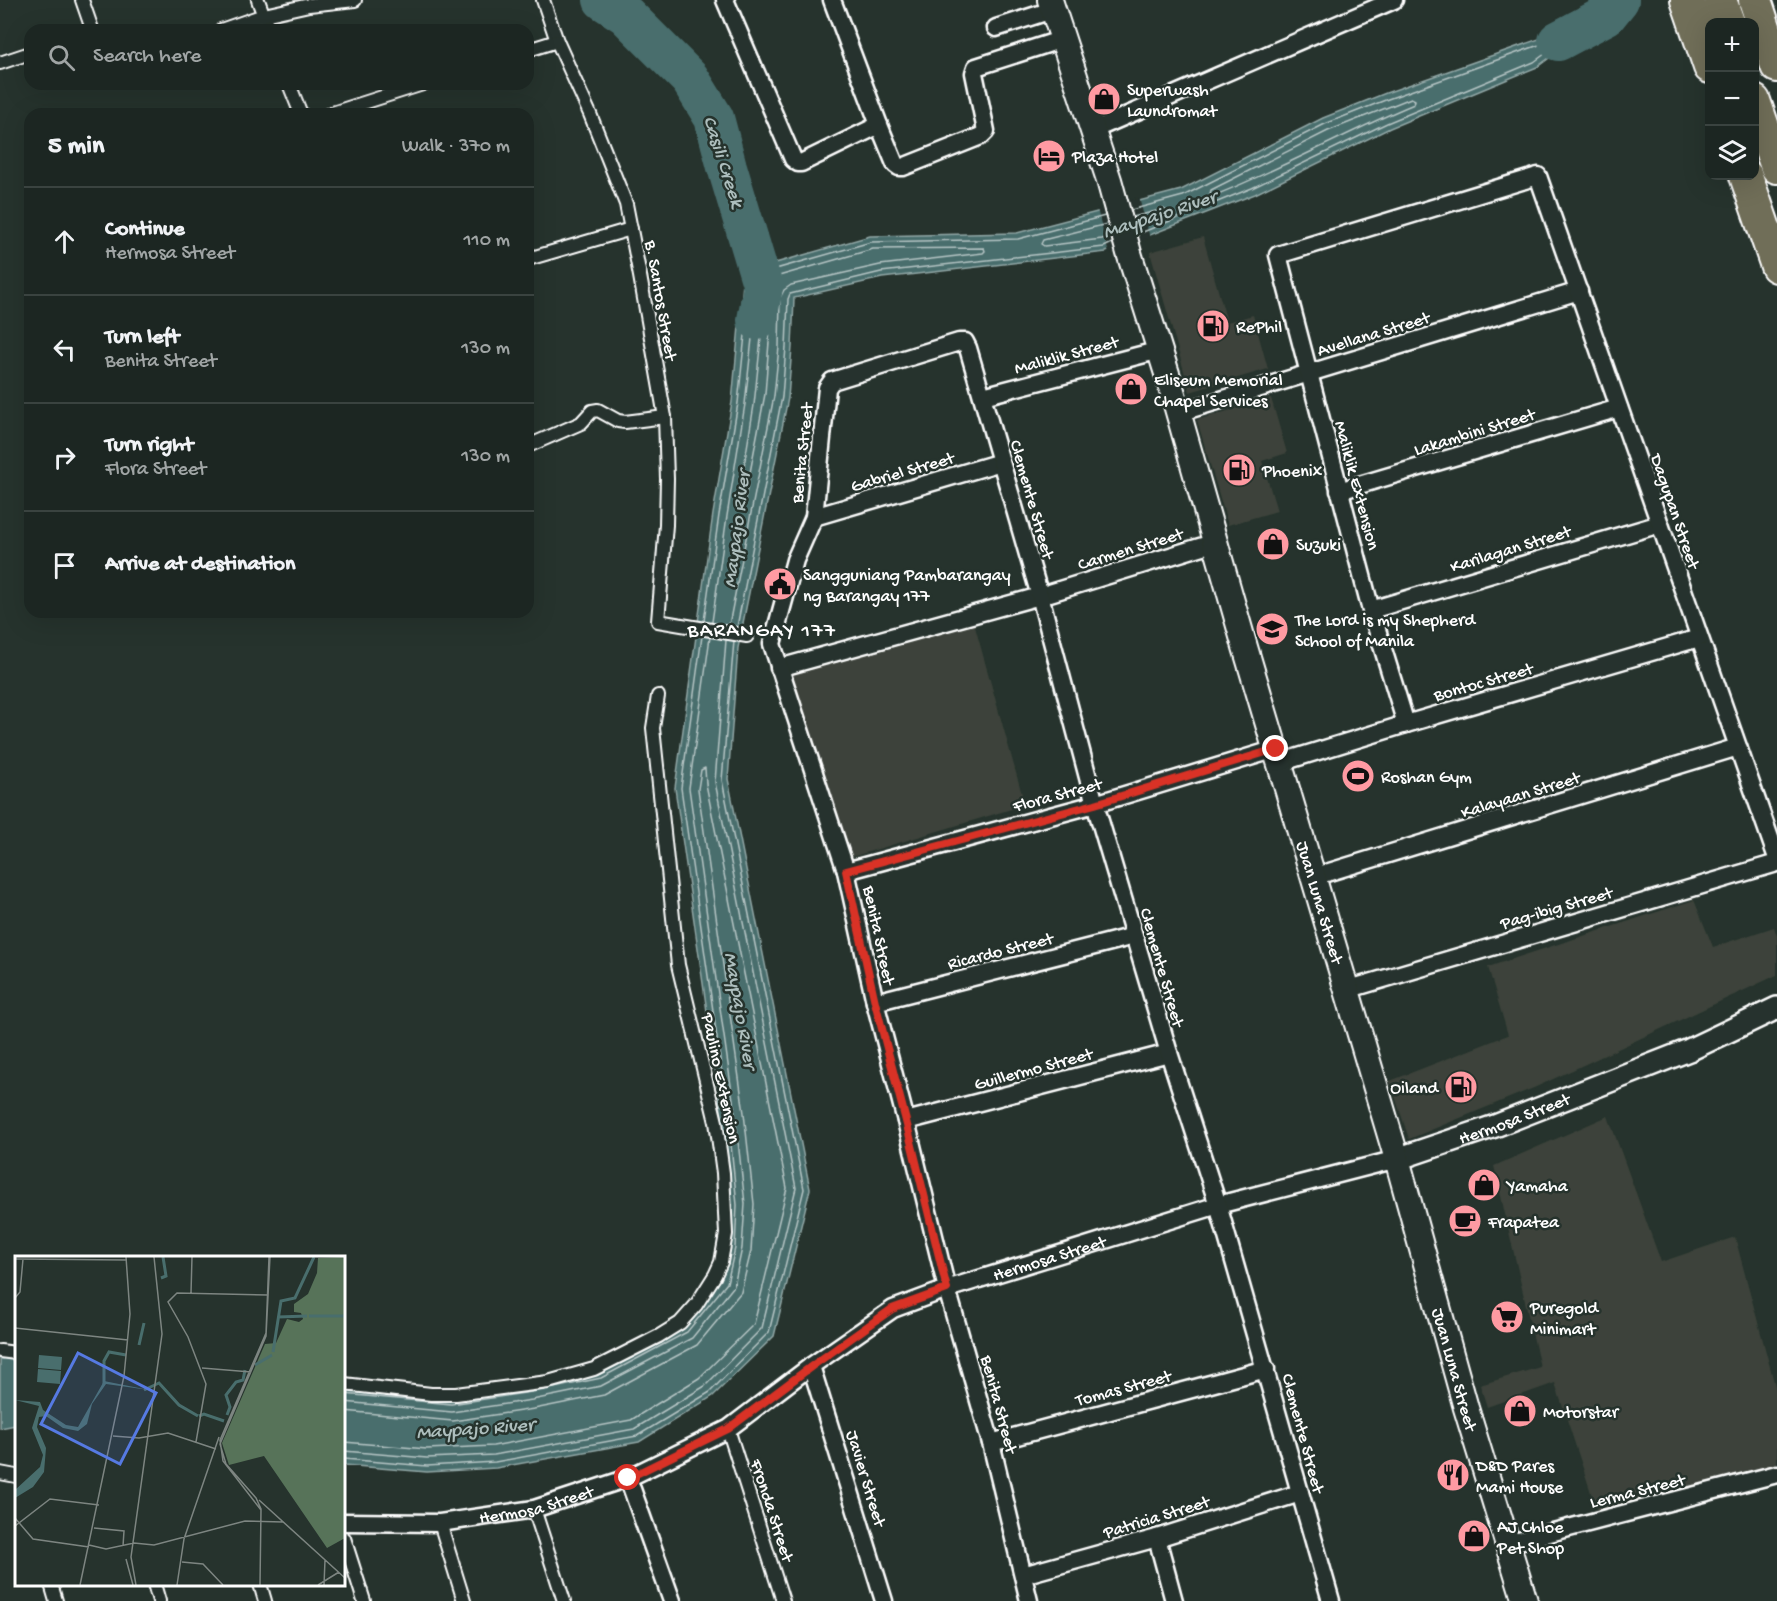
<!DOCTYPE html>
<html lang="en">
<head>
<meta charset="utf-8">
<style>
	body { margin:0; font-family:"Gochi Hand",sans-serif; background:#29322f; color:#f1f3f6 }
	.controls { position:absolute; right:18px; top:18px; display:grid; overflow:hidden; border-radius:12px; box-shadow:0 6px 24px #0002 }
	.controls button { width:54px; height:54px; display:grid; place-items:center; padding:0; border:0; border-bottom:2px solid #3a4340; background:#1c2622; color:#f1f3f6; font:30px sans-serif }
	.stop { position:absolute; width:18px; height:18px; margin:-14px; border:4px solid #d93025; border-radius:50%; background:#fff }
	.stop.end { background:#d93025; border-color:#fff; box-shadow:0 2px 6px #0008 }
	.list { margin:0; padding:0; list-style:none }
	h2 { display:flex; justify-content:space-between; align-items:center; height:78px; margin:0; padding:0 24px; font-size:26px }
	h2 small { font-size:20px; font-weight:400; color:#a0a5a5 }
	.list li { display:grid; grid-template-columns:39px 1fr auto; gap:18px; align-items:center; box-sizing:border-box; height:108px; padding:0 24px; border-top:2px solid #3a4340 }
	.list b { display:block; font-size:22px; white-space:nowrap }
	.list p { margin:0; font-size:20px; white-space:nowrap; color:#a0a5a5 }
	.list em { font-size:20px; font-style:normal; color:#a0a5a5 }
	.icon { flex:none; width:33px; height:33px; fill:none; stroke:currentColor; stroke-width:2; stroke-linecap:round; stroke-linejoin:round }
	.map { position:relative; flex:none; width:1777px; height:1601px; overflow:hidden }
	.search { position:absolute; background:#1c2622; box-shadow:0 6px 24px #0002; left:24px; top:24px; width:510px; height:66px; display:flex; align-items:center; gap:15px; box-sizing:border-box; padding:0 21px; border-radius:18px; color:#a0a5a5; font-size:22px }
	.panel { position:absolute; background:#1c2622; box-shadow:0 6px 24px #0002; left:24px; top:108px; width:510px; height:510px; border-radius:18px }
	.map>svg:first-child { display:block }
</style>
</head>
<body>
<div class="map">
<svg width="1777" height="1601" viewBox="0 0 1777 1601">
	<rect width="100%" height="100%" fill="#26332d"/>
	<filter id="ink" filterUnits="userSpaceOnUse"><feTurbulence type="fractalNoise" baseFrequency=".0167" numOctaves="2"/><feDisplacementMap in="SourceGraphic" scale="12" xChannelSelector="R" yChannelSelector="G"/><feConvolveMatrix kernelMatrix="1 2 1 2 8 2 1 2 1" color-interpolation-filters="sRGB"/></filter>
	<g filter="url(#ink)">
		<g fill="#3c433a">
			<polygon points="1203,237 1227,322 1253,315 1268,369 1190,392 1150,252"/>
			<polygon points="1271,398 1287,453 1262,461 1277,511 1228,525 1197,420"/>
			<polygon points="974,623 1025,805 848,858 789,674"/>
			<polygon points="1694,900 1713,947 1774,927 1777,936 1777,975 1536,1087 1409,1139 1390,1081 1508,1035 1488,967"/>
			<polygon points="1608,1116 1661,1262 1735,1237 1777,1393 1777,1463 1598,1514 1555,1383 1487,1407 1480,1385 1540,1367 1494,1166"/>
		</g>
		<g fill="#496e6d" stroke="#92a8a7" stroke-width="1.5">
			<polygon points="1607,15 1537,67 1390,128 1255,194 1106,252 882,278 794,298 792,347 788,398 738,648 728,779 810,1189 774,1336 713,1396 639,1442 496,1468 427,1472 344,1465 344,1388 451,1398 598,1373 684,1327 721,1280 729,1247 732,1206 722,1116 675,788 713,514 732,402 744,272 870,236 1017,233 1181,190 1323,118 1386,93"/>
			<polygon points="0,1355 16,1357 16,1425 0,1428"/>
		</g>
		<polygon fill="#26332d" points="1139,198 1150,238 1109,254 1097,209"/>
		<g fill="none" stroke-linecap="round" stroke-linejoin="round">
			<g stroke="#b6c5c5" stroke-width="1.5">
				<path d="M 1411,98 L 1415,100 L 1414,104 C 1346,132 1282,169 1213,196 L 1210,194 L 1211,190 L 1328,131 Z"/>
				<polyline points="1131,210 1183,196 1325,124 1388,99 1553,40 1557,42 1557,45 1534,62 1387,123 1252,188 1138,234"/>
				<polyline points="1133,217 1164,209 1167,211 1165,215 1136,226"/>
				<polyline points="1107,224 1043,240 1041,244 1044,246 1102,239 1110,236"/>
				<polygon points="770,287 773,290 765,394 744,504 740,506 738,503 754,405 766,290"/>
				<polyline points="704,621 719,515 738,403 751,276 871,242 1018,239 1105,216"/>
				<polyline points="712,622 727,516 745,404 758,282 873,249 984,248 985,251 983,253 880,265 791,285 784,290 780,298 779,347 774,396 729,625"/>
				<polyline points="737,627 782,397 786,347 788,299 790,294 881,272 1104,247 1112,243"/>
				<polyline points="554,1388 601,1378 687,1332 727,1283 735,1248 737,1205 728,1115 681,788 702,636"/>
				<polyline points="344,1394 451,1404 545,1390"/>
				<polyline points="344,1402 452,1412 532,1400 601,1386 692,1338 734,1286 742,1248 745,1204 735,1114 689,788 710,637"/>
				<polyline points="344,1411 453,1421 534,1409 604,1395 697,1345 741,1292 751,1251 754,1204 744,1113 698,789 701,770 705,768 706,784 787,1188 754,1324 699,1378 631,1420 493,1446 427,1449 344,1442"/>
				<polyline points="344,1451 427,1458 494,1455 634,1429 705,1386 762,1328 796,1188 715,782 726,640"/>
				<polyline points="344,1459 427,1466 495,1462 637,1436 710,1392 769,1332 804,1189 722,780 734,641"/>
			</g>
			<g stroke="#496e6d" stroke-width="40">
				<polyline points="603,0 626,15 690,79 714,118 727,167 763,287 757,320"/>
				<polyline points="1558,41 1607,15 1619,0"/>
			</g>
			<g stroke="#fff" stroke-width="16">
				<g id="pedestrian">
					<polyline points="82,0 92,29 90,30"/>
					<polyline points="258,0 269,30"/>
					<polyline points="543,0 557,41 590,114 626,204 640,276 665,417 667,479 666,525 658,621 747,636"/>
					<polyline points="221,30 264,15 309,5 355,0"/>
					<polyline points="528,50 557,41"/>
					<polyline points="0,63 30,53"/>
					<polyline points="289,84 301,114"/>
					<polyline points="329,114 423,84"/>
					<polyline points="528,259 631,229"/>
					<polyline points="528,446 581,423 592,411 598,410 618,421 625,422 665,417"/>
					<polyline points="0,1351 16,1353"/>
					<polyline points="344,1384 431,1394 456,1394 548,1382 594,1369 659,1336 680,1323 696,1305 715,1275 721,1262 726,1234 723,1173 716,1122 678,965 653,728 658,696"/>
					<polyline points="728,1429 783,1601"/>
					<polyline points="0,1473 16,1476"/>
					<polyline points="534,1509 564,1601"/>
					<polyline points="440,1523 464,1601"/>
					<polyline points="344,1538 364,1601"/>
					<polyline points="51,1584 56,1601"/>
					<polyline points="154,1584 159,1601"/>
					<polyline points="260,1584 265,1601"/>
				</g>
			</g>
			<g stroke="#fff" stroke-width="21">
				<g id="minor">
					<polyline points="725,0 793,159 798,163 801,163 879,125 895,164 899,167 903,167 981,136 986,131 974,73 976,67 1063,39"/>
					<polyline points="832,0 879,125"/>
					<polyline points="996,28 1052,10"/>
					<polyline points="1093,130 1394,0"/>
					<polyline points="983,396 1160,350"/>
					<polyline points="1178,413 1579,291"/>
					<polyline points="1339,491 1619,408"/>
					<polyline points="814,517 1001,462"/>
					<polyline points="1371,610 1660,524"/>
					<polyline points="779,668 1040,596 1216,542"/>
					<polyline points="1406,724 1371,610 1278,255 1538,176 1777,858"/>
					<polyline points="1279,763 1406,724 1699,638"/>
					<polyline points="846,871 1095,804 1276,749"/>
					<polyline points="1313,877 1738,747"/>
					<polyline points="1346,990 1777,863"/>
					<polyline points="875,1002 1134,936"/>
					<polyline points="906,1121 1169,1053"/>
					<polyline points="811,1366 884,1601"/>
					<polyline points="991,1443 1266,1369"/>
					<polyline points="628,1478 672,1601"/>
					<path id="s1" d="M 344,1522 L 440,1523 L 534,1509 L 628,1478 L 728,1429 L 811,1366 L 893,1309 L 947,1289 L 1218,1205 L 1397,1159"/>
					<polyline points="1157,1538 1174,1601"/>
					<polyline points="1507,1544 1777,1474"/>
					<polyline points="1023,1575 1157,1538 1300,1493"/>
					<polyline points="1029,1601 991,1443 947,1289 906,1121 875,1002 846,871 772,644 795,560 814,517 827,388 832,381 959,342 965,342 968,348 1040,596 1095,804 1169,1053 1218,1205 1331,1601"/>
				</g>
			</g>
			<g stroke="#fff" stroke-width="26">
				<g id="tertiary">
					<path id="s2" d="M 1397,1159 L 1495,1126 L 1689,1050 L 1777,1008"/>
				</g>
			</g>
			<g stroke="#fff" stroke-width="28">
				<g id="secondary">
					<path id="s3" d="M 1050,0 L 1109,180 L 1129,253 L 1169,380 L 1245,647 L 1397,1159 L 1466,1408 L 1525,1601"/>
				</g>
			</g>
			<g stroke="#fff" stroke-width="36">
				<g id="motorway">
					<polyline points="1687,0 1710,67"/>
					<polyline points="1720,0 1728,22"/>
					<polyline points="1755,0 1777,66"/>
					<polyline points="1754,101 1777,167"/>
					<polyline points="1746,176 1777,266"/>
				</g>
			</g>
			<use href="#pedestrian" stroke="#26332d" stroke-width="12"/>
			<use href="#minor" stroke="#26332d" stroke-width="16"/>
			<use href="#tertiary" stroke="#26332d" stroke-width="21"/>
			<use href="#secondary" stroke="#26332d" stroke-width="24"/>
			<use href="#motorway" stroke="#706e59" stroke-width="32"/>
		</g>
	</g>
	<g fill="none" stroke-linecap="round" stroke-linejoin="round" filter="url(#ink)">
		<polyline stroke="#d93025" stroke-width="8" points="628,1478 728,1429 812,1366 892,1309 947,1289 906,1121 875,1002 846,871 1095,804 1276,749"/>
	</g>
	<defs>
		<g id="shop-disc" transform="scale(1.725)"><circle r="9.5" fill="#ff9aa2" stroke="#26332d"/><path d="M-5-2.5h2.3a2.7 3.5 0 0 1 5.4 0H5L5.5 6h-11ZM-1.5-2.5h3a1.5 2.3 0 0 0-3 0Z" fill="#111"/></g>
		<g id="hotel-disc" transform="scale(1.725)"><circle r="9.5" fill="#ff9aa2" stroke="#26332d"/><path d="M-6-4.5h1.5V1H6V5H4.5V3h-9V5H-6ZM-4 0a1.8 1.8 0 1 1 3.6 0ZM.5 0V-2.5h3Q6-2.5 6 0Z" fill="#111"/></g>
		<g id="fuel-disc" transform="scale(1.725)"><circle r="9.5" fill="#ff9aa2" stroke="#26332d"/><path d="M-5.5-6h7V0h2V4h1.3V-2.5L3-4.5l.8-.8L6-3V5H2.5V1h-1V6h-7ZM-4.2-4.7v3.2H.2V-4.7Z" fill="#111"/></g>
		<g id="civic-disc" transform="scale(1.725)"><circle r="9.5" fill="#ff9aa2" stroke="#26332d"/><path d="M-.6-6.5H3V-4.5H.6V-3L4-1V1h2V6H-6V1h2V-1L-.6-3ZM-1.2 2.5V6h2.4V2.5Z" fill="#111"/></g>
		<g id="school-disc" transform="scale(1.725)"><circle r="9.5" fill="#ff9aa2" stroke="#26332d"/><path d="M0-5L7-2L0 1L-7-2ZM-4 1L0 2.5L4 1V4Q0 6-4 4Z" fill="#111"/></g>
		<g id="stadium-disc" transform="scale(1.725)"><circle r="9.5" fill="#ff9aa2" stroke="#26332d"/><path d="M0-5a6.5 5 0 1 0 0 10a6.5 5 0 1 0 0-10ZM-3.5-1.8h7v3.6h-7Z" fill="#111"/></g>
		<g id="cafe-disc" transform="scale(1.725)"><circle r="9.5" fill="#ff9aa2" stroke="#26332d"/><path d="M-5.5-4.5H6V0H3Q3 3.5 0 3.5H-2.5Q-5.5 3.5-5.5 0ZM3-3.2v2h1.7v-2ZM-6 4.5H4V6H-6Z" fill="#111"/></g>
		<g id="supermarket-disc" transform="scale(1.725)"><circle r="9.5" fill="#ff9aa2" stroke="#26332d"/><path d="M-6-5.5h2.5l.6 2H6L4.5 2H-2.5L-4.4-4H-6ZM-1.5 3.2a1.3 1.3 0 1 0 .1 0ZM3 3.2a1.3 1.3 0 1 0 .1 0Z" fill="#111"/></g>
		<g id="restaurant-disc" transform="scale(1.725)"><circle r="9.5" fill="#ff9aa2" stroke="#26332d"/><path d="M-5-6h1v4h1v-4h1v4h1v-4h1v5L-1.5 .5V6h-2V.5L-5-1ZM5-6V6H3V1.5H1.5Q1.5-4 5-6Z" fill="#111"/></g>
	</defs>
	<g fill-rule="evenodd">
		<use href="#shop-disc" x="1104" y="99"/>
		<use href="#hotel-disc" x="1049" y="156"/>
		<use href="#fuel-disc" x="1213" y="326"/>
		<use href="#shop-disc" x="1131" y="389"/>
		<use href="#fuel-disc" x="1239" y="470"/>
		<use href="#shop-disc" x="1273" y="544"/>
		<use href="#civic-disc" x="780" y="584"/>
		<use href="#school-disc" x="1272" y="629"/>
		<use href="#stadium-disc" x="1358" y="776"/>
		<use href="#fuel-disc" x="1461" y="1087"/>
		<use href="#shop-disc" x="1484" y="1185"/>
		<use href="#cafe-disc" x="1465" y="1221"/>
		<use href="#supermarket-disc" x="1507" y="1317"/>
		<use href="#shop-disc" x="1520" y="1411"/>
		<use href="#restaurant-disc" x="1453" y="1475"/>
		<use href="#shop-disc" x="1474" y="1536"/>
	</g>
	<g text-anchor="middle" stroke-width="5" stroke-linejoin="round" paint-order="stroke">
		<g font-size="18" fill="#fff" stroke="#26332d" text-anchor="start">
			<text x="1127" y="95">Superwash<tspan x="1127" dy="21">Laundromat</tspan></text>
			<text x="1072" y="162">Plaza Hotel</text>
			<text x="1236" y="332">RePhil</text>
			<text x="1154" y="385">Eliseum Memorial<tspan x="1154" dy="21">Chapel Services</tspan></text>
			<text x="1262" y="476">Phoenix</text>
			<text x="1296" y="550">Suzuki</text>
			<text x="803" y="580">Sangguniang Pambarangay<tspan x="803" dy="21">ng Barangay 177</tspan></text>
			<text x="1295" y="625">The Lord is my Shepherd<tspan x="1295" dy="21">School of Manila</tspan></text>
			<text x="1381" y="782">Roshan Gym</text>
			<text x="1438" y="1093" text-anchor="end">Oiland</text>
			<text x="1507" y="1191">Yamaha</text>
			<text x="1488" y="1227">Frapatea</text>
			<text x="1530" y="1313">Puregold<tspan x="1530" dy="21">Minimart</tspan></text>
			<text x="1543" y="1417">Motorstar</text>
			<text x="1476" y="1471">D&amp;D Pares<tspan x="1476" dy="21">Mami House</tspan></text>
			<text x="1497" y="1532">AJ Chloe<tspan x="1497" dy="21">Pet Shop</tspan></text>
		</g>
		<g font-size="18" fill="#fff" stroke="#26332d">
			<text transform="translate(662 300) rotate(80)" y="6">B. Santos Street</text>
			<text transform="translate(1373 333) rotate(-17)" y="6">Avellana Street</text>
			<text transform="translate(1066 354) rotate(-15)" y="6">Maliklik Street</text>
			<text transform="translate(1474 431) rotate(-17)" y="6">Lakambini Street</text>
			<text transform="translate(801 453) rotate(-84)" y="6">Benita Street</text>
			<text transform="translate(902 471) rotate(-16)" y="6">Gabriel Street</text>
			<text transform="translate(1358 485) rotate(75)" y="6">Maliklik Extension</text>
			<text transform="translate(1033 499) rotate(74)" y="6">Clemente Street</text>
			<text transform="translate(1676 511) rotate(71)" y="6">Dagupan Street</text>
			<text transform="translate(1130 548) rotate(-17)" y="6">Carmen Street</text>
			<text transform="translate(1510 548) rotate(-17)" y="6">Karilagan Street</text>
			<text transform="translate(1483 681) rotate(-16)" y="6">Bontoc Street</text>
			<text transform="translate(1057 794) rotate(-15)" y="6">Flora Street</text>
			<text transform="translate(1520 794) rotate(-17)" y="6">Kalayaan Street</text>
			<text dy="6" stroke="none"><textPath href="#s3" startOffset="942">Juan Luna Street</textPath></text>
			<text transform="translate(1556 907) rotate(-16)" y="6">Pag-ibig Street</text>
			<text transform="translate(880 935) rotate(78)" y="6">Benita Street</text>
			<text transform="translate(1000 950) rotate(-14)" y="6">Ricardo Street</text>
			<text transform="translate(1163 967) rotate(74)" y="6">Clemente Street</text>
			<text transform="translate(1033 1068) rotate(-15)" y="6">Guillermo Street</text>
			<text transform="translate(722 1078) rotate(78)" y="6">Paulino Extension</text>
			<text dy="6" stroke="none"><textPath href="#s2" startOffset="124">Hermosa Street</textPath></text>
			<text dy="6" stroke="none"><textPath href="#s1" startOffset="770">Hermosa Street</textPath></text>
			<text dy="6" stroke="none"><textPath href="#s3" startOffset="1428">Juan Luna Street</textPath></text>
			<text transform="translate(1123 1387) rotate(-15)" y="6">Tomas Street</text>
			<text transform="translate(1000 1404) rotate(75)" y="6">Benita Street</text>
			<text transform="translate(1304 1433) rotate(75)" y="6">Clemente Street</text>
			<text transform="translate(867 1478) rotate(73)" y="6">Javier Street</text>
			<text transform="translate(1637 1490) rotate(-14)" y="6">Lerma Street</text>
			<text dy="6" stroke="none"><textPath href="#s1" startOffset="194">Hermosa Street</textPath></text>
			<text transform="translate(773 1510) rotate(72)" y="6">Fronda Street</text>
			<text transform="translate(1156 1516) rotate(-17)" y="6">Patricia Street</text>
		</g>
		<g font-size="20" font-style="italic" fill="#adbebd" stroke="#26332d">
			<text transform="translate(725 161) rotate(72)" y="7">Casili Creek</text>
			<text transform="translate(1159 213) rotate(-18)" y="7">Maypajo River</text>
			<text transform="translate(735 529) rotate(-83)" y="7">Maypajo River</text>
			<text transform="translate(742 1010) rotate(80)" y="7">Maypajo River</text>
			<text transform="translate(475 1427) rotate(-4)" y="7">Maypajo River</text>
		</g>
		<g font-size="21" letter-spacing="1.5" fill="#fff" stroke="#26332d">
			<text x="762" y="636">BARANGAY 177</text>
		</g>
	</g>
	<g transform="translate(15 1256)">
		<rect width="330" height="330" fill="#26332d"/>
		<path d="M 330,1 L 330,282 L 312,292 L 249,200 L 214,209 L 207,187 L 250,88 L 261,87 L 272,63 L 284,66 L 288,63 L 286,57 L 279,56 L 279,48 L 293,38 L 302,17 L 303,2 Z" fill="#577359"/>
		<path d="M 24,99 L 47,101 L 46,114 L 23,112 ZM 23,113 L 46,115 L 45,128 L 22,126 ZM 89,125 L 134,134 L 91,128 L 77,148 L 72,168 L 63,175 L 48,172 L 31,160 L 24,161 L 22,171 L 31,192 L 29,216 L 18,231 L 0,242 L 0,234 L 25,211 L 28,199 L 17,172 L 24,150 L 0,144 L 25,146 L 28,154 L 51,169 L 63,171 Z" fill="#496e6d"/>
		<path fill="none" stroke="#496e6d" stroke-width="3" d="M 146,22 L 151,20 L 148,1M 294,60 L 330,60M 263,61 L 292,60M 124,89 L 129,67M 258,96 L 266,45 L 280,42 L 299,1M 240,109 L 257,99M 89,128 L 89,105 L 94,96 L 111,99M 129,134 L 144,127 L 164,149 L 183,160M 212,159 L 215,151 L 211,139 L 221,126 L 228,124 L 230,114M 184,160 L 189,158 L 209,165"/>
		<path fill="none" stroke="#7d8581" stroke-width="1.5" d="M 0,3 L 112,4M 176,37 L 177,1M 0,42 L 5,36 L 8,3M 0,72 L 113,84M 187,112 L 236,116M 98,180 L 124,182 L 153,177 L 201,193M 181,186 L 191,128 L 173,81 L 153,46 L 162,37 L 253,39M 244,244 L 330,322M 0,262 L 18,283 L 74,291M 0,270 L 35,243 L 84,249M 79,272 L 109,275 L 108,290M 74,289 L 91,293 L 119,287 L 139,289 L 230,265 L 268,266M 111,303 L 118,329M 167,306 L 188,308 L 208,329M 65,329 L 109,120 L 115,58 L 111,1M 121,329 L 116,301 L 147,78 L 139,1M 162,329 L 169,283 L 204,181M 245,329 L 246,253 L 241,242 L 211,208 L 205,188 L 251,80 L 255,1M 245,329 L 246,254 L 208,205 L 205,184 L 251,77 L 254,1M 303,329 L 324,316M 309,329 L 310,304"/>
		<path fill="#567ae2" fill-opacity="0.15" stroke="#567ae2" stroke-width="3" d="M 63,97 L 141,137 L 105,208 L 26,168 Z"/>
		<rect width="330" height="330" fill="none" stroke="#fff" stroke-width="3"/>
	</g>
</svg>
<div class="controls">
<button>+</button>
<button>−</button>
<button><svg class="icon" aria-label="layers" viewBox="0 0 24 24"><path d="M12 4l9 5-9 5-9-5zM3 14l9 5 9-5"/></svg></button>
</div>
<div class="stop" style="left:628px;top:1478px"></div>
<div class="stop end" style="left:1276px;top:749px"></div>
<div class="search"><svg class="icon" aria-label="search" viewBox="0 0 24 24"><circle cx="10" cy="10" r="6"/><path d="M15 15l6 6"/></svg>Search here</div>
<section class="panel">
<h2>5 min<small>Walk · 370 m</small></h2>
<ul class="list">
<li><svg class="icon" aria-label="ahead" viewBox="0 0 24 24"><path d="M12 20V5M6 11l6-6 6 6"/></svg><div><b>Continue</b><p>Hermosa Street</p></div><em>110 m</em></li>
<li><svg class="icon" aria-label="left" viewBox="0 0 24 24"><path d="M17 20v-9H6M10 6l-5 5 5 5"/></svg><div><b>Turn left</b><p>Benita Street</p></div><em>130 m</em></li>
<li><svg class="icon" aria-label="right" viewBox="0 0 24 24"><path d="M7 20v-9h11M14 6l5 5-5 5"/></svg><div><b>Turn right</b><p>Flora Street</p></div><em>130 m</em></li>
<li><svg class="icon" aria-label="arrive" viewBox="0 0 24 24"><path d="M6 21V4h12l-3 4 3 4H6"/></svg><div><b>Arrive at destination</b></div></li>
</ul>
</section>
</div>
</body>
</html>
